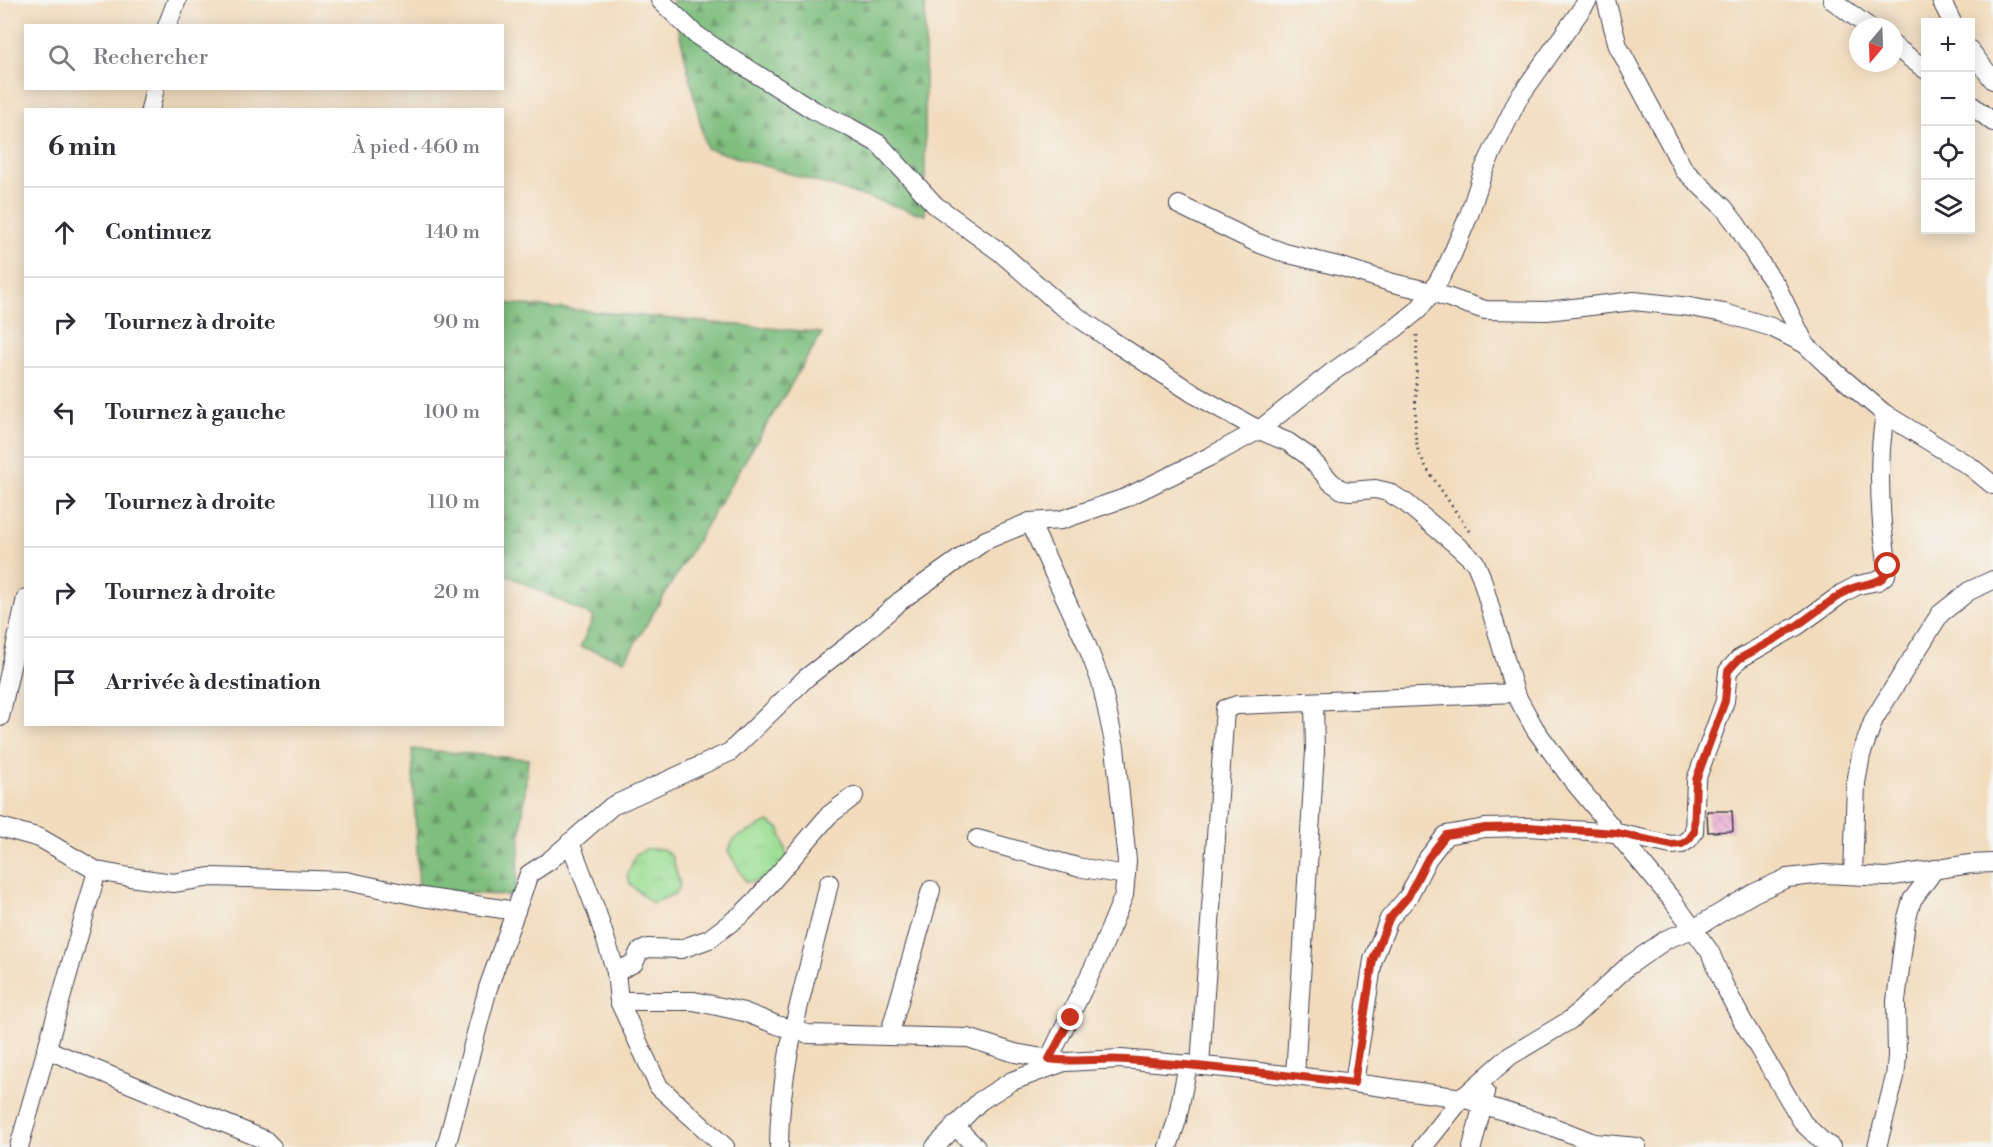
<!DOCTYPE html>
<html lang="fr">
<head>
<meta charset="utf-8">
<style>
	body { margin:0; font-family:"Libre Bodoni",serif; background:#f7f7f7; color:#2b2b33 }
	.controls { position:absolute; right:18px; top:18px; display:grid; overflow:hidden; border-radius:0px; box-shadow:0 3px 15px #0003 }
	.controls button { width:54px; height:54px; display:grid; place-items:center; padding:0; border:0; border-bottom:2px solid #e1e1e2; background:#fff; color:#2b2b33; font:30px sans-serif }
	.compass { position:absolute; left:1849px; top:18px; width:54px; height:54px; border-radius:50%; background:#fff; box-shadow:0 3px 15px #0003; rotate:199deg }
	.stop { position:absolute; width:18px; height:18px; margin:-14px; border:4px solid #c8321e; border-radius:50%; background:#fff }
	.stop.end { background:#c8321e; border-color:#fff; box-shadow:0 2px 6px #0008 }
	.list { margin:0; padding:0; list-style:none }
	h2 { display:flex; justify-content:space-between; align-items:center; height:78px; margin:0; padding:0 24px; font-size:26px }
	h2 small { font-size:20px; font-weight:400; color:#7c7c81 }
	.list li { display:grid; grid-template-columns:39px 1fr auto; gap:18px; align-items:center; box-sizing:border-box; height:90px; padding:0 24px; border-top:2px solid #e1e1e2 }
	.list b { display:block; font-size:22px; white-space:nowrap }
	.list em { font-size:20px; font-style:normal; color:#7c7c81 }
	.icon { flex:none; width:33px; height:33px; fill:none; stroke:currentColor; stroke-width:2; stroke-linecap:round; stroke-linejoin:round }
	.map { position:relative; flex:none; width:1993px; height:1147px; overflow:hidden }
	.search { position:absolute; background:#fff; box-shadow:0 3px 15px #0003; left:24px; top:24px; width:480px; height:66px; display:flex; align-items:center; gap:15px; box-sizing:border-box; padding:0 21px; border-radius:0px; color:#7c7c81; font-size:22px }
	.panel { position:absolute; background:#fff; box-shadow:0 3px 15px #0003; left:24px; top:108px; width:480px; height:618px; border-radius:0px }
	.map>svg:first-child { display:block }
</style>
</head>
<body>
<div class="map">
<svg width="1993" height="1147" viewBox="0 0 1993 1147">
	<defs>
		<pattern id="grass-tufts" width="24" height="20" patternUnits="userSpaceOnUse" patternTransform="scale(1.5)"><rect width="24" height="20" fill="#9ddf95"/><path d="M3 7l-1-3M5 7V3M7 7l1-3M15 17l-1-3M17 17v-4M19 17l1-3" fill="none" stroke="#87bf81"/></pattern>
		<pattern id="forest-firs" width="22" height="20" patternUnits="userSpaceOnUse" patternTransform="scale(1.5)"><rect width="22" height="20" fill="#7ebe7e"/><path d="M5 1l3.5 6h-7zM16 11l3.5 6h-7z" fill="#679a68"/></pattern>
		<pattern id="building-cross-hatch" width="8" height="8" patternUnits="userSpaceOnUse" patternTransform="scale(1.5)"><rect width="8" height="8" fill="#eba9d3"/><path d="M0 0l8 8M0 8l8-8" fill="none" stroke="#c991b6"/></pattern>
	</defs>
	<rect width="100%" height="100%" fill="#f6f6f2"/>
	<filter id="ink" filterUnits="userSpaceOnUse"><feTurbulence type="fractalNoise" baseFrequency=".0167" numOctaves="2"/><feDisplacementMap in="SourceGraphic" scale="12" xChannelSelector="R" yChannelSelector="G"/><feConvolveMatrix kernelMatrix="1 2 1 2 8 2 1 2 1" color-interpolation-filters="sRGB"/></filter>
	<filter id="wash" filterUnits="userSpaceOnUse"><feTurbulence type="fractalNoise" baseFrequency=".008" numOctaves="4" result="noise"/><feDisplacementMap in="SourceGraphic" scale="24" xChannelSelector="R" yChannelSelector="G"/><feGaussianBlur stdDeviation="1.35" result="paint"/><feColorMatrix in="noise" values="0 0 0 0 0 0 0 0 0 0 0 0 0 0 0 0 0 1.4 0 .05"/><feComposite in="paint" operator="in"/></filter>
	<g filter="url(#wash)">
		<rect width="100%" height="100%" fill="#f2dcbd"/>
		<g fill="url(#grass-tufts)" stroke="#608068" stroke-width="1.5">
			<polygon points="768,822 780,829 788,860 769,880 746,882 728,851 734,839"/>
			<polygon points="646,849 663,849 672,857 680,885 675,894 652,903 631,885 627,876 636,854"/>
		</g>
		<g fill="url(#forest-firs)" stroke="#50705c" stroke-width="1.5">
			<polygon points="672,0 925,0 925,215 706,148"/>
			<polygon points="503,303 822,333 625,660 580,647 594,617 503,573"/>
			<polygon points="412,749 528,759 515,896 419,890"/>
		</g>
		<g id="blocks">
			<polygon fill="url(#building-cross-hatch)" points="1707,811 1732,811 1733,831 1708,832"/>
		</g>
	</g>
	<g filter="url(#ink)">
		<use href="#blocks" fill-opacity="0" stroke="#413e4e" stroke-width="1.5"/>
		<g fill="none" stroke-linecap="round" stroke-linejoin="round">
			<g stroke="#413e4e" stroke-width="20">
				<g id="minor">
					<polyline points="660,0 695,34 720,51 815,111 849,127 879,144 935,205 1000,252 1059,304 1111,340 1194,394 1259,430 1288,442 1308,456 1331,482 1342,490 1351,491 1375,489 1388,492 1406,503 1454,543 1475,562 1481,576 1515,693 1535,729 1570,777 1673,901 1710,952 1723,983 1742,1020 1803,1123 1821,1140 1831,1147"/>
					<polyline points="1606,0 1618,46 1684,170 1724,208 1737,225 1757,258 1777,287 1805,344 1827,365 1885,414 1971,467 1993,485"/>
					<polyline points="1832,0 1869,27"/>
					<polyline points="1941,0 1952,22"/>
					<polyline points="167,26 177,0"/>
					<polyline points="1894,46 1926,70"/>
					<polyline points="1970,50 1993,80"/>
					<polyline points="1970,104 1993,122"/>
					<polyline points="150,110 155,88"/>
					<polyline points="1179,205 1255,242 1285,253 1342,267 1393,283 1432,292 1485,310 1547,311 1634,301 1690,307 1724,313 1771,327 1805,344"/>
					<polyline points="1030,522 1086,643 1101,682 1115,747 1127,861 1124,895 1099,956 1049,1059"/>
					<polyline points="0,717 26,598"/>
					<polyline points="0,827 40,838 97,871 130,877 173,883 211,877 346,881 422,897 516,911"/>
					<polyline points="977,839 1077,867 1126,875"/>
					<polyline points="570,842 597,913 616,972 619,1001 659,1087 725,1147"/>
					<polyline points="1853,875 1856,783 1861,755 1874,719 1940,614 1969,591 1993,580"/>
					<polyline points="616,972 634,963 639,952 648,948 681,949 709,939 742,914 757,899 829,815 854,796"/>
					<polyline points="619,1001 694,1001 744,1012 777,1025 808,1034 968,1038 1015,1053 1066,1062 1121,1059 1225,1068 1354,1083 1462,1098 1551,1126 1594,1143 1637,1147"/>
					<polyline points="889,1036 931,890"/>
					<polyline points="46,1049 265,1140 272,1147"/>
					<polyline points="1200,1065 1225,709 1237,705 1515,693"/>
					<polyline points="1295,1076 1315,751 1314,702"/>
					<path d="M 1354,1083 L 1373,960 L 1389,919 L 1408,897 L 1428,858 L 1446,835 L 1485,828 L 1528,827 L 1617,833 L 1671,845 L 1682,844 L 1689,839 L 1694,832 L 1696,780 L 1725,701 L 1728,671 L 1739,659 L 1797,626 L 1843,593 L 1858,585 L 1878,581 L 1886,575 C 1889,562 1883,538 1882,523 C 1879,487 1879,450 1885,414"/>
					<polyline points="954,1125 976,1147"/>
					<polyline points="19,1147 97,871"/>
					<polyline points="446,1147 488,988 529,874 549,861 612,806 730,752 806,678 863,634 900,601 986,540 1030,522 1061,520 1125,498 1211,456 1259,430 1331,373 1396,328 1418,310 1432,292 1449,262 1469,215 1484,169 1518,99 1588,0"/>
					<path d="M 779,1147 C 779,1057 810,970 829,883"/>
					<polyline points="935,1147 980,1101 1012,1081 1064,1062"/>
					<polyline points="1168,1147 1177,1120 1188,1064"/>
					<polyline points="1423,1147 1462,1098 1510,1056 1570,1020 1628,966 1667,939 1693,929 1754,893 1787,878 1824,874 1887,877 1970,864 1993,863"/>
					<polyline points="1472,1147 1486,1092"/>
					<polyline points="1877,1147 1895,1077 1897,1057 1896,1001 1906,921 1912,900 1935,869"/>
				</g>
			</g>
			<polyline stroke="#413e4e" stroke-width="3" stroke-dasharray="1.5 4.5" stroke-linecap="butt" points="1417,335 1415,433 1418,451 1427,469 1471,534"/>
			<use href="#minor" stroke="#fff" stroke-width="18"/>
		</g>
	</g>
	<g fill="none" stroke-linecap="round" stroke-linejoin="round" filter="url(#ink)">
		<path stroke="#c8321e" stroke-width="8" d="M 1071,1018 L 1049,1059 C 1075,1063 1101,1058 1127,1060 C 1203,1066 1278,1074 1354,1083 L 1373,960 L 1389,919 L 1408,897 L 1428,858 L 1446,835 L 1485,828 L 1528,827 L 1617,833 L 1671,845 L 1682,844 L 1689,839 L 1694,832 L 1696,780 L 1725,701 L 1728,671 L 1739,659 C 1759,648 1780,637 1799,624 C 1815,613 1831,600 1848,590 C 1864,581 1886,587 1888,566"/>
	</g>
</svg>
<div class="controls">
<button>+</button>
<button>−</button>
<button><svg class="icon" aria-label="locate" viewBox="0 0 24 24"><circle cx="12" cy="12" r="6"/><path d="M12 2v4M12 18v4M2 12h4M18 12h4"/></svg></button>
<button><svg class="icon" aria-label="layers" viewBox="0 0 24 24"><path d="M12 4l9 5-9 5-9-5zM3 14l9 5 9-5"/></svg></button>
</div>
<svg class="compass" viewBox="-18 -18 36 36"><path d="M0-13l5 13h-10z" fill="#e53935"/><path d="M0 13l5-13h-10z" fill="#7c7c81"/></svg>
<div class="stop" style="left:1888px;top:566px"></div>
<div class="stop end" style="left:1071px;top:1018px"></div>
<div class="search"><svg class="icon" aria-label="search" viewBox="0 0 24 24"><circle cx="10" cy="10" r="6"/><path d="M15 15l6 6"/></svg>Rechercher</div>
<section class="panel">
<h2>6 min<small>À pied · 460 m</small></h2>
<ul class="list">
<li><svg class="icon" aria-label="ahead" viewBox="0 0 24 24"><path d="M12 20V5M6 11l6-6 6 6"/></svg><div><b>Continuez</b></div><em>140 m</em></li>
<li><svg class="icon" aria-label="right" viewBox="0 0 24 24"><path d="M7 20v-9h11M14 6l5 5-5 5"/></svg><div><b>Tournez à droite</b></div><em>90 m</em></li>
<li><svg class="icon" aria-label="left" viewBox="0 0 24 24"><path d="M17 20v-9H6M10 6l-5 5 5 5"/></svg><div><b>Tournez à gauche</b></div><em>100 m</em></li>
<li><svg class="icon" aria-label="right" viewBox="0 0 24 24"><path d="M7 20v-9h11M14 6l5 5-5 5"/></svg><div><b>Tournez à droite</b></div><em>110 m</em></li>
<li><svg class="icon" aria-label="right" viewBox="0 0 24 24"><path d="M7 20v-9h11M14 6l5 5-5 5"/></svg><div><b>Tournez à droite</b></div><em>20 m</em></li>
<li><svg class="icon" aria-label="arrive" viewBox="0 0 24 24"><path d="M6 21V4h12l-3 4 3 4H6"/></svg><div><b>Arrivée à destination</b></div></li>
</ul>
</section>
</div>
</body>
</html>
